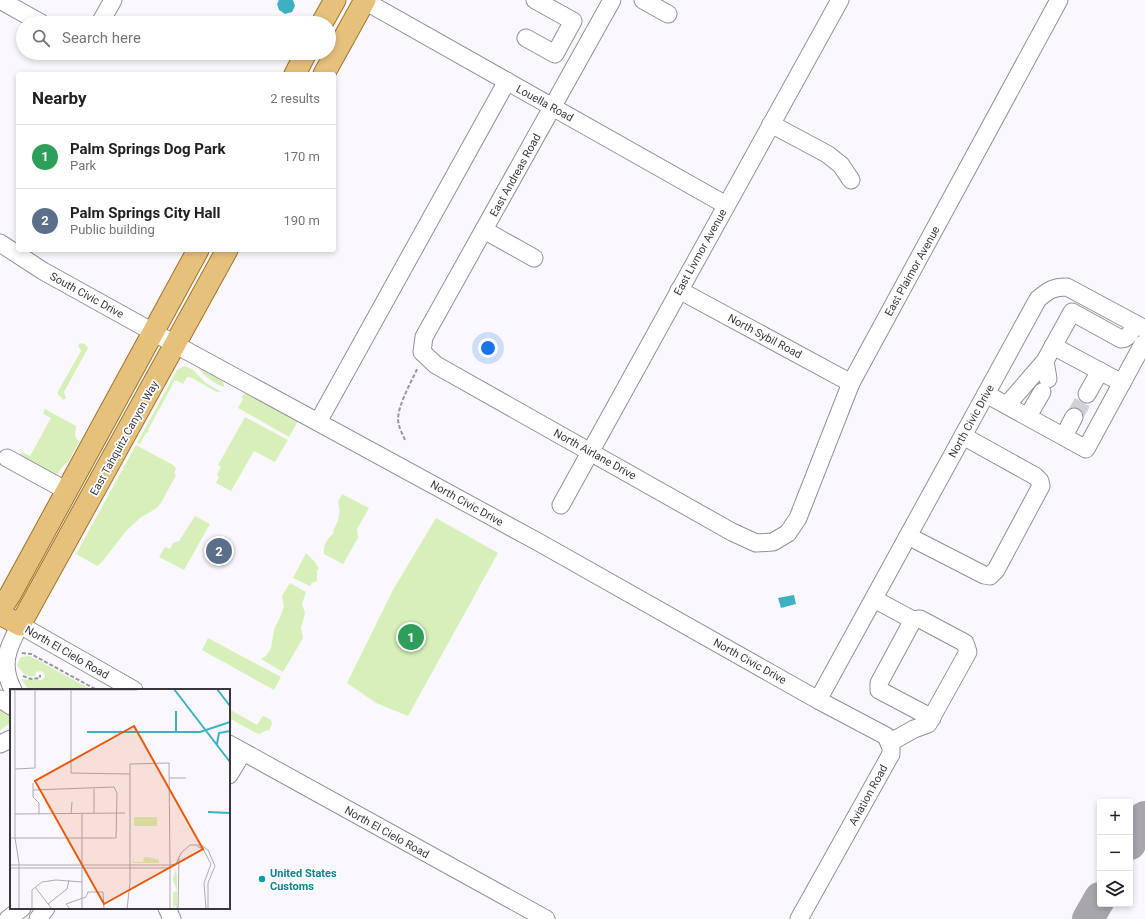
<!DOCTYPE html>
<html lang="en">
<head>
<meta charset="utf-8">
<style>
	body { margin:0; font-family:Roboto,sans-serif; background:#f6f6f6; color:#202124 }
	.controls { position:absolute; right:12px; bottom:12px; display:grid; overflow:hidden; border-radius:4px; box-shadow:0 2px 6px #0003 }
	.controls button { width:36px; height:36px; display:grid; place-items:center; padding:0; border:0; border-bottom:1px solid #e0e0e0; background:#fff; color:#202124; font:20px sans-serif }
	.you { position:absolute; left:488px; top:348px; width:14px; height:14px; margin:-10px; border:3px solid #fff; border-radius:50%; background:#1a73e8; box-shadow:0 0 0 6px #1a73e833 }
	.badge { display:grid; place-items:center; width:26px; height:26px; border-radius:50%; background:#256c61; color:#fff; font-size:13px; font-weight:700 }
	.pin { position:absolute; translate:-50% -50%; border:2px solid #fff; box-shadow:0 1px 4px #0006 }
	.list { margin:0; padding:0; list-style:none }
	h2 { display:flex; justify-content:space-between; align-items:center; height:52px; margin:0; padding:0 16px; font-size:17px }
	h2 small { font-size:13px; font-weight:400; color:#757577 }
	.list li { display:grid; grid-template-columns:26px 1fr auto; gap:12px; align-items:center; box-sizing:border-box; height:64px; padding:0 16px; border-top:1px solid #e0e0e0 }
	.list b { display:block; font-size:15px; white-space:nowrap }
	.list p { margin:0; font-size:13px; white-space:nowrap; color:#757577 }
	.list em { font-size:13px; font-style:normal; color:#757577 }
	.icon { flex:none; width:22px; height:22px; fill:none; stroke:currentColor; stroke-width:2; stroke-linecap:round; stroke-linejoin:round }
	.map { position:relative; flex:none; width:1145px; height:919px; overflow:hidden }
	.search { position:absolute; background:#fff; box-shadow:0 2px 6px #0003; left:16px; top:16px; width:320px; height:44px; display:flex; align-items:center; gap:10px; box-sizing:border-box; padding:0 14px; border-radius:22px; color:#757577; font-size:15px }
	.panel { position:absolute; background:#fff; box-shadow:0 2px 6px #0003; left:16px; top:72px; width:320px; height:180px; border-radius:4px }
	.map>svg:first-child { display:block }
</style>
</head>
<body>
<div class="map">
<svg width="1145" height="919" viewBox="0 0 1145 919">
	<rect width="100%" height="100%" fill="#faf8fe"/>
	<g fill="#d7f0b9">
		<polygon points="80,343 85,344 88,348 64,392 66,398 63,400 57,393 81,351 78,346"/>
		<polygon points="184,366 192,369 206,383 221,392 217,392 190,377 187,377 183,384 175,380 148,430 149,432 146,433 140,444 137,443 177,370"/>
		<path d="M 199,368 L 221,379 L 224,384 L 224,387 C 213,383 206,377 199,369 Z"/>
		<polygon points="244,394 247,394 298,421 289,437 238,408 243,399 241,397"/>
		<polygon points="45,409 76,426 75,436 79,442 68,462 62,467 56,476 19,456 22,452 30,456 51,418 43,414"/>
		<polygon points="245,417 288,440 275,462 254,451 231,491 216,483 219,477 217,475 221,467 218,465"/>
		<polygon points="136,445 173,465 176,468 174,473 176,475 162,501 157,508 140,518 126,531 102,562 97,566 76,554"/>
		<path d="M 342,494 L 369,508 L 357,529 L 358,538 L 343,564 L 324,554 C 323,546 327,538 334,533 L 333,530 C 339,522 341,511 338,502 Z"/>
		<polygon points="195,516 210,524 184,570 159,557 165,547 170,549 173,543 179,541"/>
		<polygon points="436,518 498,553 408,716 376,703 347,683 393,590"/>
		<polygon points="306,553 315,562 319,569 317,570 317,581 312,583 310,586 293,578"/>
		<polygon points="290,583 306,592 302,604 305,613 301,628 303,638 283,672 261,659 266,656 271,648 274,630 281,615 284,607 282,596"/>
		<polygon points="208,638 281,677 274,690 202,650"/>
		<path d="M 30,656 L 92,690 L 29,690 L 21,679 C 26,680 38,679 40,680 L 42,680 L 45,676 L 43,672 L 41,671 L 36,672 L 35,676 C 26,678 22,672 17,665 L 21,657 Z"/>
		<polygon points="0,704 11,711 11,723 0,730"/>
		<polygon points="229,709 257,725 262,717 264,716 271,720 272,724 269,731 267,730 259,734 254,732 229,718"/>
	</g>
	<g fill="#3db1bf">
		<polygon points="279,0 293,0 295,6 292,12 285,14 279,10 277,4"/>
		<polygon points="794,595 796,604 781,608 778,598"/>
	</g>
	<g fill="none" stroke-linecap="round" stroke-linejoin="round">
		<g stroke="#a8a6ac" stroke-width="32">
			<polyline points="1130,844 1145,817"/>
			<polyline points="1088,919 1100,898"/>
		</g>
		<polyline stroke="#d3d1d7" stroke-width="17" stroke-dasharray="17 8" stroke-linecap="butt" points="1074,417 1087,394"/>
		<g stroke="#928e9b" stroke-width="19">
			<g id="minor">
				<polyline points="0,0 41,23"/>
				<polyline points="363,0 726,205"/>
				<polyline points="612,0 424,337 422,352 436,365 732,532 756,543 773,542 788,533 798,518 851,383 1059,0"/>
				<polyline points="643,0 668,14"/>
				<polyline points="100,23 113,0"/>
				<polyline points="526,38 555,54 573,21 535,0"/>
				<polyline points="771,124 827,154 841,165 851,180"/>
				<polyline points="484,230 534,258"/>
				<polyline points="0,243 43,271 189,352 540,543 818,700 886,736 891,747 891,754 799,919"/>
				<polyline points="679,290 851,383"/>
				<polyline points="1053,346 1122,383"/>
				<polyline points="1045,361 1048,379"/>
				<polyline points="986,394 1086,449 1143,344"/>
				<polyline points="1087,394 1100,371"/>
				<path d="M 1007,405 L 1045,361 L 1072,312 L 1121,339 C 1129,339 1132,330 1135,324"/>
				<polyline points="1028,416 1042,392"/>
				<polyline points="318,422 507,81"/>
				<polyline points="1064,436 1074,417"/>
				<polyline points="7,458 67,491"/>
				<polyline points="561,505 840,0"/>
				<polyline points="908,536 984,575 990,576 996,570 1041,486 1040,481 1035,476 963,436"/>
				<polyline points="874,599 913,620 920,619 965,643 968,652 928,724 914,729 889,743"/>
				<polyline points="913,620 879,683 879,690 932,718"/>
				<path d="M 13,690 C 0,665 7,649 20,625 L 134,690"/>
				<polyline points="0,699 11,706"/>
				<path d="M 818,700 L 1038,299 C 1049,290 1053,287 1067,287 L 1145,329"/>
				<polyline points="0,744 11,739"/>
				<polyline points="229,744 546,919"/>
				<polyline points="229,775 243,752"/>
				<polyline points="167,908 172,919"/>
				<polyline points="8,919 22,908"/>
				<polyline points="38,919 46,908"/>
			</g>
		</g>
		<g stroke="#9e752c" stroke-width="23">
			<g id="major">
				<polyline points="322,23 335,0"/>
				<polyline points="295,74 306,53"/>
				<polyline points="324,74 365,0"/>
				<polyline points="0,610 10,595 198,250"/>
				<polyline points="0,614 20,625 227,250"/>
			</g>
		</g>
		<g stroke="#99979d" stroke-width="2" stroke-dasharray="4 2" stroke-linecap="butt">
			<path d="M 405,440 C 403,435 400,430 399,425 C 394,411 411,383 417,369"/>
			<polyline points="22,653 31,654 97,690"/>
			<polyline points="23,676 31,679 40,678 40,675"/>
		</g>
		<use href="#minor" stroke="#fff" stroke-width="17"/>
		<use href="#major" stroke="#e5c17b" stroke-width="21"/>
	</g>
	<circle fill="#0f9aa8" stroke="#fff" stroke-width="1.5" cx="262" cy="879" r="4"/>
	<g text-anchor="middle" stroke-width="3.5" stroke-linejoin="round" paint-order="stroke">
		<g font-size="11" fill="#39373d" stroke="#fff">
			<text transform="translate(545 103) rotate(29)" y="4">Louella Road</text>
			<text transform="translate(515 175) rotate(-61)" y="4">East Andreas Road</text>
			<text transform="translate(700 252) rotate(-61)" y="4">East Livmor Avenue</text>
			<text transform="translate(912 271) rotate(-61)" y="4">East Plaimor Avenue</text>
			<text transform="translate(87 295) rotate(29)" y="4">South Civic Drive</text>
			<text transform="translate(765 336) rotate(28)" y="4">North Sybil Road</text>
			<text transform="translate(971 421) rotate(-61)" y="4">North Civic Drive</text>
			<text transform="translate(124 438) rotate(-61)" y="4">East Tahquitz Canyon Way</text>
			<text transform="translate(595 454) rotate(29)" y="4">North Airlane Drive</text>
			<text transform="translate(467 503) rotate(29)" y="4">North Civic Drive</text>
			<text transform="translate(67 652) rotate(30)" y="4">North El Cielo Road</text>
			<text transform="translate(750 661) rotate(29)" y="4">North Civic Drive</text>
			<text transform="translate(868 795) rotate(-61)" y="4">Aviation Road</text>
			<text transform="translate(387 832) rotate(29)" y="4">North El Cielo Road</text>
		</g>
		<g font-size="11" font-weight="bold" fill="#0d838f" stroke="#fff" text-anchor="start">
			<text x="270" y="877">United States<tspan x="270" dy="13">Customs</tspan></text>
		</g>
	</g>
	<g transform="translate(10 689)">
		<rect width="220" height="220" fill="#faf8fe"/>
		<path d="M 124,128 L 147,128 L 147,137 L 124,137 ZM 123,168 L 124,173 L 133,173 L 134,168 L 138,168 L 149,171 L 149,174 L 123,174 ZM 165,181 L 167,185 L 167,220 L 165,216 L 163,220 L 163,203 L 167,202 L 163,191 Z" fill="#d7f0b9"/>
		<path fill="none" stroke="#3db1bf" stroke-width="2" d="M 164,0 L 220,73M 207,0 L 220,17M 77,43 L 190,43 L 220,33M 166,43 L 166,22M 207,55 L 209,44 L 220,42M 198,123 L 220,124"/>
		<path fill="none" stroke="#adabb1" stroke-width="1" d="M 5,0 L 5,149 L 9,174 L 9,220M 0,1 L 127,1M 61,1 L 61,84 L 120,85M 5,80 L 25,79 L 25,0M 160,89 L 176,89M 23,94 L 23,108 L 29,114 L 29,125M 84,100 L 84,124M 5,125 L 115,124M 61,125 L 62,113M 0,149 L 106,149 L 107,104 L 104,98 L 23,101M 187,157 L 193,160 L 201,175 L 194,194 L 196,220M 0,176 L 160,176 L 160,220M 0,179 L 160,179M 25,198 L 42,220M 38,215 L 57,200 L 59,191M 22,220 L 22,201 L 32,193 L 46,191 L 72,193M 60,220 L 56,215 L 76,208 L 78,203 L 93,203 L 94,220M 72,220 L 72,125M 117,220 L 120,194 L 120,75 L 159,74 L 160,176 L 166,175 L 171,164 L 180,156 L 191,156 L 198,161 L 205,177 L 198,194 L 198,220M 168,220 L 169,169"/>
		<path fill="#e8590c" fill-opacity="0.15" stroke="#e8590c" stroke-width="2" d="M 124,37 L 193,160 L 94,215 L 25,92 Z"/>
		<rect width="220" height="220" fill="none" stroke="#39373d" stroke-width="2"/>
	</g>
</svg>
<div class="controls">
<button>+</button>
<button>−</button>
<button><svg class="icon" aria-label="layers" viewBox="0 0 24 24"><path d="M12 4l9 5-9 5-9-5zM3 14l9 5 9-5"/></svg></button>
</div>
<div class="you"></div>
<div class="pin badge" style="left:411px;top:637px;background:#2e9e5b">1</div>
<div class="pin badge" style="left:219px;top:551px;background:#5c6f8a">2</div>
<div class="search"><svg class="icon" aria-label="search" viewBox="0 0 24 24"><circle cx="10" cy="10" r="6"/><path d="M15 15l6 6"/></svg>Search here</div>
<section class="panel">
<h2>Nearby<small>2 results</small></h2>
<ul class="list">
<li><span class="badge" style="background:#2e9e5b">1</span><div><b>Palm Springs Dog Park</b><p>Park</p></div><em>170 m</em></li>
<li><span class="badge" style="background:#5c6f8a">2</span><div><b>Palm Springs City Hall</b><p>Public building</p></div><em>190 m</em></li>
</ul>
</section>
</div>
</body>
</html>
